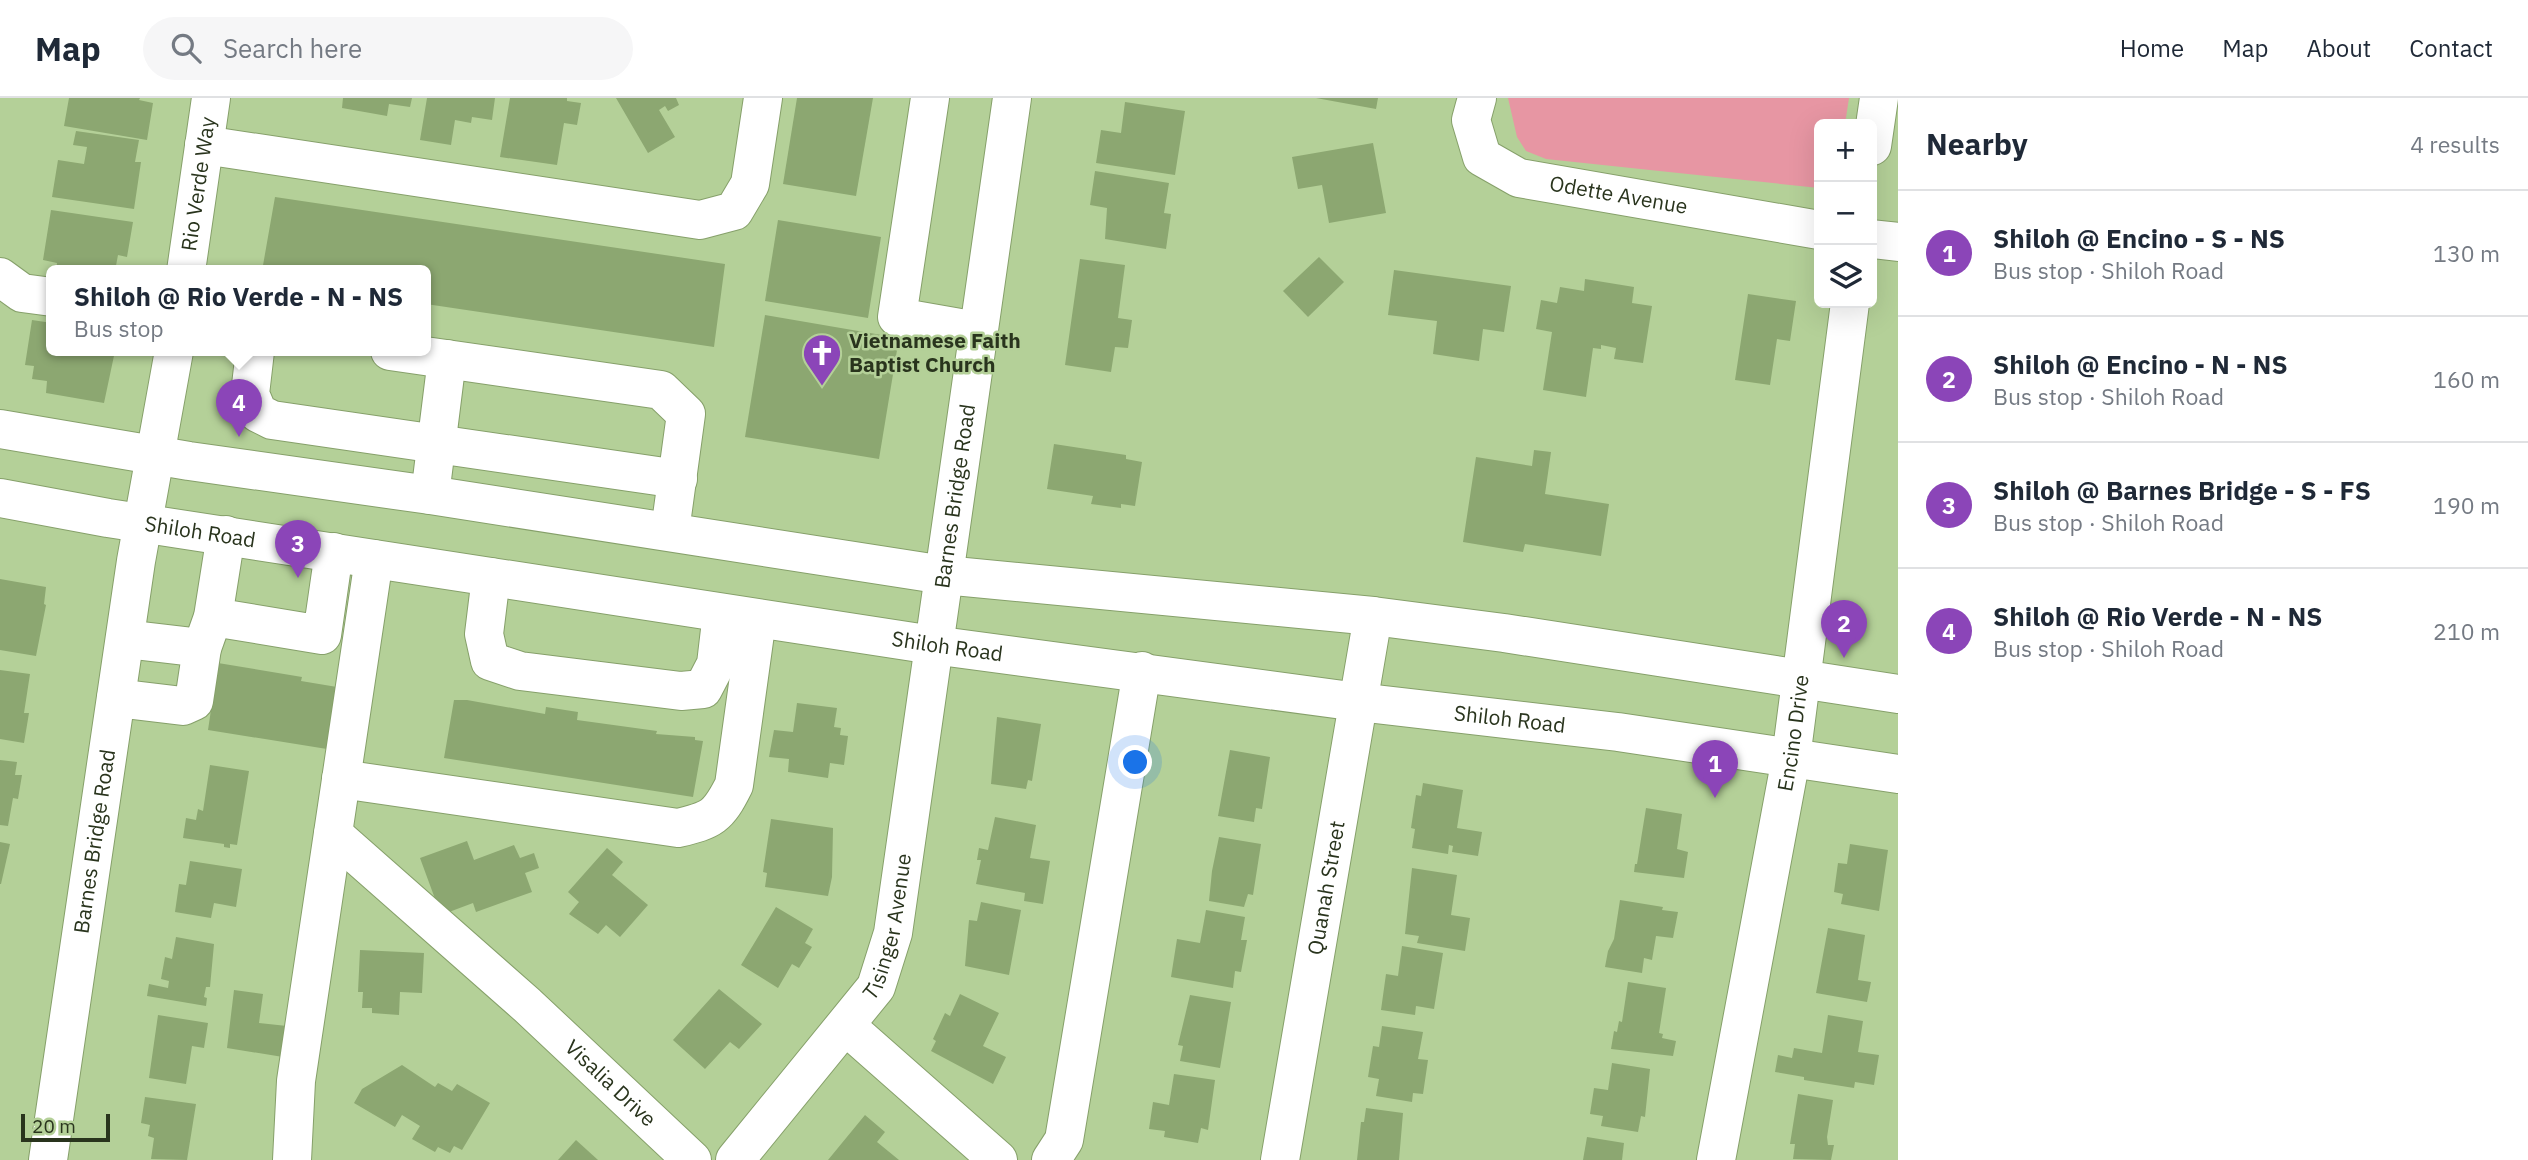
<!DOCTYPE html>
<html lang="en">
<head>
<meta charset="utf-8">
<style>
	body { margin:0; font-family:"IBM Plex Sans",sans-serif; background:#f6f6f7; color:#1f2937 }
	.controls { position:absolute; right:21px; top:21px; display:grid; overflow:hidden; border-radius:10px; box-shadow:0 7px 28px #0002 }
	.controls button { width:63px; height:63px; display:grid; place-items:center; padding:0; border:0; border-bottom:2px solid #e0e1e3; background:#fff; color:#1f2937; font:35px sans-serif }
	.scale { position:absolute; left:21px; bottom:18px; width:89px; box-sizing:border-box; padding-left:7px; border:4px solid #29341d; border-top:0; font-size:19px; line-height:24px; white-space:nowrap; color:#29341d; -webkit-text-stroke:5px #b4d098; paint-order:stroke }
	.you { position:absolute; left:1136px; top:665px; width:24px; height:24px; margin:-18px; border:5px solid #fff; border-radius:50%; background:#1a73e8; box-shadow:0 0 0 10px #1a73e833 }
	.badge { display:grid; place-items:center; width:46px; height:46px; border-radius:50%; background:#8b45b8; color:#fff; font-size:23px; font-weight:700 }
	.pin { position:absolute; translate:-50% -58px; filter:drop-shadow(0 2px 4px #0008) }
	.pin::after { content:''; position:absolute; top:37px; width:24px; height:21px; background:inherit; clip-path:polygon(0 0,100% 0,50% 100%) }
	.popup { position:absolute; left:46px; top:167px; width:385px; height:91px; box-sizing:border-box; display:grid; place-content:center; border-radius:10px; background:#fff; filter:drop-shadow(0 2px 5px #0005); font-size:23px; white-space:nowrap; color:#747a83 }
	.popup b { font-size:26px; color:#1f2937 }
	.popup::after { content:''; position:absolute; left:50%; top:100%; margin-left:-14px; border:14px solid transparent; border-top-color:#fff }
	.list { margin:0; padding:0; list-style:none }
	h2 { display:flex; justify-content:space-between; align-items:center; height:91px; margin:0; padding:0 28px; font-size:30px }
	h2 small { font-size:23px; font-weight:400; color:#747a83 }
	.list li { display:grid; grid-template-columns:46px 1fr auto; gap:21px; align-items:center; box-sizing:border-box; height:126px; padding:0 28px; border-top:2px solid #e0e1e3 }
	.list b { display:block; font-size:26px; white-space:nowrap }
	.list p { margin:0; font-size:23px; white-space:nowrap; color:#747a83 }
	.list em { font-size:23px; font-style:normal; color:#747a83 }
	.icon { flex:none; width:38px; height:38px; fill:none; stroke:currentColor; stroke-width:2; stroke-linecap:round; stroke-linejoin:round }
	.map { position:relative; flex:none; width:1898px; height:1062px; overflow:hidden }
	header { display:flex; align-items:center; gap:42px; box-sizing:border-box; height:98px; padding:0 35px; background:#fff; border-bottom:2px solid #e0e1e3 }
	header strong { font-size:33px }
	nav { display:flex; gap:38px; margin-inline-start:auto; font-size:24px }
	.search { width:490px; height:63px; background:#f6f6f7; display:flex; align-items:center; gap:18px; box-sizing:border-box; padding:0 24px; border-radius:38px; color:#747a83; font-size:26px }
	main { display:flex }
	aside { flex:1; background:#fff }
	.map>svg:first-child { display:block }
</style>
</head>
<body>
<header>
<strong>Map</strong>
<div class="search"><svg class="icon" aria-label="search" viewBox="0 0 24 24"><circle cx="10" cy="10" r="6"/><path d="M15 15l6 6"/></svg>Search here</div>
<nav><a>Home</a><a>Map</a><a>About</a><a>Contact</a></nav>
</header>
<main>
<div class="map">
<svg width="1898" height="1062" viewBox="0 0 1898 1062">
	<rect width="100%" height="100%" fill="#b4d098"/>
	<polygon fill="#e796a3" points="1508,0 1849,0 1845,26 1819,26 1819,90 1546,61 1526,53 1517,39"/>
	<g fill="#8ca771">
		<polygon points="69,0 140,0 139,2 153,5 147,42 64,28"/>
		<polygon points="343,0 412,0 410,9 389,6 387,18 342,10"/>
		<polygon points="427,0 495,0 492,22 472,19 471,25 455,22 451,47 420,42"/>
		<polygon points="510,0 567,0 567,3 581,5 577,27 564,25 557,67 500,59"/>
		<polygon points="616,0 676,0 679,7 668,13 665,8 659,12 675,39 648,55"/>
		<polygon points="797,0 873,0 856,98 783,86"/>
		<polygon points="1316,0 1378,0 1376,11"/>
		<polygon points="1125,4 1185,13 1175,77 1096,65 1101,32 1121,35"/>
		<polygon points="76,33 139,42 135,64 141,64 134,111 52,99 58,62 84,66 87,49 73,47"/>
		<polygon points="1373,45 1386,115 1329,125 1322,87 1298,91 1292,59"/>
		<polygon points="1095,73 1169,85 1164,115 1171,116 1166,151 1105,141 1107,110 1090,107"/>
		<polygon points="275,99 725,166 714,249 426,206 426,173 262,173"/>
		<polygon points="51,112 133,124 127,159 118,157 115,173 56,173 57,165 43,162"/>
		<polygon points="778,122 881,139 868,220 765,203"/>
		<polygon points="1319,159 1344,184 1308,219 1283,193"/>
		<polygon points="1080,161 1125,167 1118,220 1132,222 1128,250 1115,249 1111,274 1065,267"/>
		<polygon points="1394,172 1511,188 1504,234 1483,231 1479,263 1433,256 1437,223 1388,217"/>
		<polygon points="1585,181 1634,189 1632,205 1652,208 1643,265 1614,261 1616,250 1601,247 1601,251 1593,250 1586,299 1543,292 1552,234 1536,231 1541,202 1557,205 1560,189 1584,193"/>
		<polygon points="1748,196 1796,203 1790,243 1777,241 1770,287 1735,282"/>
		<polygon points="765,217 899,240 879,361 745,339"/>
		<polygon points="32,222 52,225 52,253 115,253 104,305 46,295 47,283 32,281 34,268 25,267"/>
		<polygon points="1054,346 1126,357 1126,361 1142,364 1135,408 1121,406 1121,410 1091,406 1093,398 1047,391"/>
		<polygon points="1534,352 1551,354 1545,396 1609,406 1601,458 1525,446 1523,454 1463,444 1476,359 1532,368"/>
		<polygon points="0,481 46,489 44,506 46,507 36,558 0,552"/>
		<polygon points="218,565 302,579 301,583 337,589 327,651 208,632"/>
		<polygon points="0,572 30,576 24,615 29,615 24,645 0,641"/>
		<polygon points="454,602 467,602 545,616 546,609 578,614 577,622 657,633 656,636 695,639 695,642 703,643 693,699 444,660"/>
		<polygon points="797,605 837,610 834,629 841,630 840,637 848,638 844,667 830,665 828,680 788,674 789,661 769,659 774,632 793,634"/>
		<polygon points="997,619 1041,626 1032,683 1028,682 1026,691 991,686"/>
		<polygon points="1230,652 1270,659 1262,711 1256,710 1254,724 1218,718"/>
		<polygon points="0,662 17,664 15,677 22,677 18,701 13,700 8,728 0,727"/>
		<polygon points="210,667 249,673 237,747 230,746 230,750 224,749 224,746 183,740 186,720 196,722 198,711 203,713"/>
		<polygon points="1423,685 1463,692 1457,730 1482,734 1478,758 1452,754 1453,748 1449,747 1448,756 1412,750 1415,731 1411,730 1416,697 1421,698"/>
		<polygon points="1646,710 1682,716 1677,751 1688,754 1684,780 1634,774 1635,766 1637,766"/>
		<polygon points="995,719 1036,727 1030,760 1050,763 1043,806 1024,803 1025,795 976,786 981,762 977,762 979,750 988,752"/>
		<polygon points="771,721 833,730 832,779 828,798 765,789 767,775 763,774"/>
		<polygon points="1219,739 1261,746 1253,797 1248,796 1244,809 1209,803 1212,773"/>
		<polygon points="467,743 474,762 514,747 520,760 534,755 539,770 525,775 532,794 476,814 473,805 441,817 420,760"/>
		<polygon points="0,744 10,746 1,786 0,786"/>
		<polygon points="1850,746 1888,752 1879,813 1841,806 1843,796 1834,794 1838,765 1847,766"/>
		<polygon points="607,750 623,764 612,777 648,807 620,839 606,827 598,836 569,816 579,804 568,794"/>
		<polygon points="190,763 242,771 236,809 214,805 211,820 175,814 179,786 186,787"/>
		<polygon points="1412,770 1457,777 1451,817 1470,820 1465,853 1417,845 1419,838 1405,836"/>
		<polygon points="1620,802 1663,809 1662,812 1678,814 1673,840 1656,838 1652,862 1644,860 1642,875 1605,869 1608,853 1614,841"/>
		<polygon points="981,804 1021,812 1009,877 965,868 969,822 977,823"/>
		<polygon points="776,809 813,831 805,845 812,849 799,870 792,866 778,890 741,867"/>
		<polygon points="1206,812 1245,819 1241,842 1247,842 1241,874 1235,873 1233,890 1171,879 1177,841 1200,845"/>
		<polygon points="1828,830 1865,837 1858,882 1871,884 1867,904 1816,895"/>
		<polygon points="176,839 214,846 210,889 206,889 204,899 207,900 206,908 147,898 149,886 168,890 169,883 161,881 165,859 172,861"/>
		<polygon points="1402,848 1443,855 1434,911 1416,908 1415,917 1381,912 1386,876 1398,878"/>
		<polygon points="360,852 424,855 422,895 400,894 399,917 372,915 372,910 362,910 363,894 358,894"/>
		<polygon points="1628,884 1666,890 1659,935 1663,936 1662,940 1676,943 1673,958 1611,951 1614,933 1617,934 1619,923 1622,924"/>
		<polygon points="719,891 762,926 739,951 730,944 705,971 673,942"/>
		<polygon points="234,892 263,896 259,925 287,928 283,959 227,950"/>
		<polygon points="960,896 999,915 983,948 1006,959 993,986 931,953 936,943 933,941 945,915 950,918"/>
		<polygon points="1190,897 1231,904 1220,970 1180,963 1183,948 1178,947"/>
		<polygon points="158,917 208,925 204,950 192,948 186,986 149,980"/>
		<polygon points="1828,917 1863,923 1858,954 1879,957 1874,987 1855,984 1854,990 1804,982 1804,979 1775,974 1778,957 1792,960 1794,950 1822,955"/>
		<polygon points="1382,928 1423,934 1418,961 1428,962 1423,996 1413,995 1412,1004 1376,998 1379,981 1368,979 1373,948 1379,949"/>
		<polygon points="1612,965 1650,971 1645,1019 1641,1018 1638,1034 1601,1028 1603,1018 1590,1016 1594,990 1608,992"/>
		<polygon points="402,967 435,989 438,985 452,993 457,986 490,1005 462,1052 454,1048 450,1055 438,1049 435,1054 412,1041 420,1028 402,1017 395,1029 354,1005 362,991"/>
		<polygon points="1174,976 1215,982 1208,1032 1201,1030 1198,1045 1164,1039 1165,1033 1149,1031 1153,1004 1169,1007"/>
		<polygon points="1798,996 1833,1002 1827,1039 1828,1047 1834,1047 1831,1062 1793,1061 1795,1046 1790,1046"/>
		<polygon points="145,999 196,1006 187,1062 151,1061 154,1040 148,1038 150,1027 141,1025"/>
		<polygon points="1366,1010 1403,1015 1399,1062 1357,1062 1361,1024 1364,1024"/>
		<polygon points="865,1017 885,1034 877,1044 899,1062 828,1062"/>
		<polygon points="1587,1039 1624,1045 1622,1062 1583,1062"/>
		<polygon points="576,1042 598,1062 558,1062"/>
	</g>
	<g fill="none" stroke-linecap="round" stroke-linejoin="round">
		<g stroke="#86a06a" stroke-width="40">
			<g id="minor">
				<polyline points="930,0 897,219 977,233"/>
				<path id="s1" d="M 1477,0 L 1471,22 L 1482,59 L 1519,80 L 1819,132"/>
				<polyline points="204,47 700,122 734,113 750,86 763,0"/>
				<polyline points="1872,48 1879,0"/>
				<polyline points="1872,141 1898,144"/>
				<path id="s2" d="M 186,173 L 211,0"/>
				<polyline points="0,179 22,195 52,199"/>
				<polyline points="255,253 250,296 258,315 272,322 678,381"/>
				<polyline points="390,253 661,292 686,316 670,433"/>
				<polyline points="430,397 447,261"/>
				<polyline points="491,479 484,536 490,563 520,573 681,593 703,591 716,566 722,515"/>
				<polyline points="213,519 322,537 334,454"/>
				<polyline points="125,541 202,550"/>
				<polyline points="116,600 183,608 194,603 202,550 213,519 226,437"/>
				<path d="M 341,681 L 678,730 C 712,722 718,719 734,687 L 757,521"/>
				<path id="s3" d="M 333,736 L 527,907 L 692,1062"/>
				<polyline points="846,928 998,1062"/>
				<path id="s4" d="M 48,1062 L 136,463 L 174,253"/>
				<polyline points="292,1062 296,983 374,461"/>
				<path id="s5" d="M 735,1062 L 876,889 L 893,835 L 1012,0"/>
				<polyline points="1051,1062 1064,1042 1142,573"/>
				<path id="s6" d="M 1280,1062 L 1373,518"/>
				<path id="s7" d="M 1716,1062 L 1791,660 L 1850,205"/>
			</g>
		</g>
		<g stroke="#86a06a" stroke-width="40">
			<g id="major">
				<polyline points="0,331 189,363 430,397 944,477 1373,518 1504,535 1898,596"/>
				<path id="s8" d="M 0,400 L 108,420 L 933,547 L 1358,604 L 1618,634 L 1898,676"/>
			</g>
		</g>
		<use href="#minor" stroke="#fff" stroke-width="38"/>
		<use href="#major" stroke="#fff" stroke-width="38"/>
	</g>
	<defs>
		<g id="church-pin" transform="scale(2.0125)"><path d="M0 17L-7.5 6A9.5 9.5 0 1 1 7.5 6Z" fill="#8b45b8" stroke="#b4d098"/><path d="M-1.2-6h2.4v3.5h3.3v2.4h-3.3V6h-2.4V-.1h-3.3v-2.4h3.3Z" fill="#fff"/></g>
	</defs>
	<g fill-rule="evenodd">
		<use href="#church-pin" x="822" y="255"/>
	</g>
	<g text-anchor="middle" stroke-width="5" stroke-linejoin="round" paint-order="stroke">
		<g font-size="21" fill="#29341d" stroke="#b4d098">
			<text dy="7" stroke="none"><textPath href="#s2" startOffset="88">Rio Verde Way</textPath></text>
			<text dy="7" stroke="none"><textPath href="#s1" startOffset="205">Odette Avenue</textPath></text>
			<text dy="7" stroke="none"><textPath href="#s5" startOffset="721">Barnes Bridge Road</textPath></text>
			<text dy="7" stroke="none"><textPath href="#s8" startOffset="203">Shiloh Road</textPath></text>
			<text dy="7" stroke="none"><textPath href="#s8" startOffset="959">Shiloh Road</textPath></text>
			<text dy="7" stroke="none"><textPath href="#s8" startOffset="1526">Shiloh Road</textPath></text>
			<text dy="7" stroke="none"><textPath href="#s7" startOffset="434">Encino Drive</textPath></text>
			<text dy="7" stroke="none"><textPath href="#s4" startOffset="322">Barnes Bridge Road</textPath></text>
			<text dy="7" stroke="none"><textPath href="#s6" startOffset="276">Quanah Street</textPath></text>
			<text dy="7" stroke="none"><textPath href="#s5" startOffset="285">Tisinger Avenue</textPath></text>
			<text dy="7" stroke="none"><textPath href="#s3" startOffset="373">Visalia Drive</textPath></text>
		</g>
		<g font-size="21" font-weight="bold" fill="#29341d" stroke="#b4d098" text-anchor="start">
			<text x="849" y="250">Vietnamese Faith<tspan x="849" dy="24">Baptist Church</tspan></text>
		</g>
	</g>
</svg>
<div class="controls">
<button>+</button>
<button>−</button>
<button><svg class="icon" aria-label="layers" viewBox="0 0 24 24"><path d="M12 4l9 5-9 5-9-5zM3 14l9 5 9-5"/></svg></button>
</div>
<div class="scale">20 m</div>
<div class="you"></div>
<div class="pin badge" style="left:1715px;top:700px">1</div>
<div class="pin badge" style="left:1844px;top:560px">2</div>
<div class="pin badge" style="left:298px;top:480px">3</div>
<div class="pin badge" style="left:239px;top:339px">4</div>
<div class="popup"><b>Shiloh @ Rio Verde - N - NS</b>Bus stop</div>
</div>
<aside>
<h2>Nearby<small>4 results</small></h2>
<ul class="list">
<li><span class="badge">1</span><div><b>Shiloh @ Encino - S - NS</b><p>Bus stop · Shiloh Road</p></div><em>130 m</em></li>
<li><span class="badge">2</span><div><b>Shiloh @ Encino - N - NS</b><p>Bus stop · Shiloh Road</p></div><em>160 m</em></li>
<li><span class="badge">3</span><div><b>Shiloh @ Barnes Bridge - S - FS</b><p>Bus stop · Shiloh Road</p></div><em>190 m</em></li>
<li><span class="badge">4</span><div><b>Shiloh @ Rio Verde - N - NS</b><p>Bus stop · Shiloh Road</p></div><em>210 m</em></li>
</ul>
</aside>
</main>
</body>
</html>
